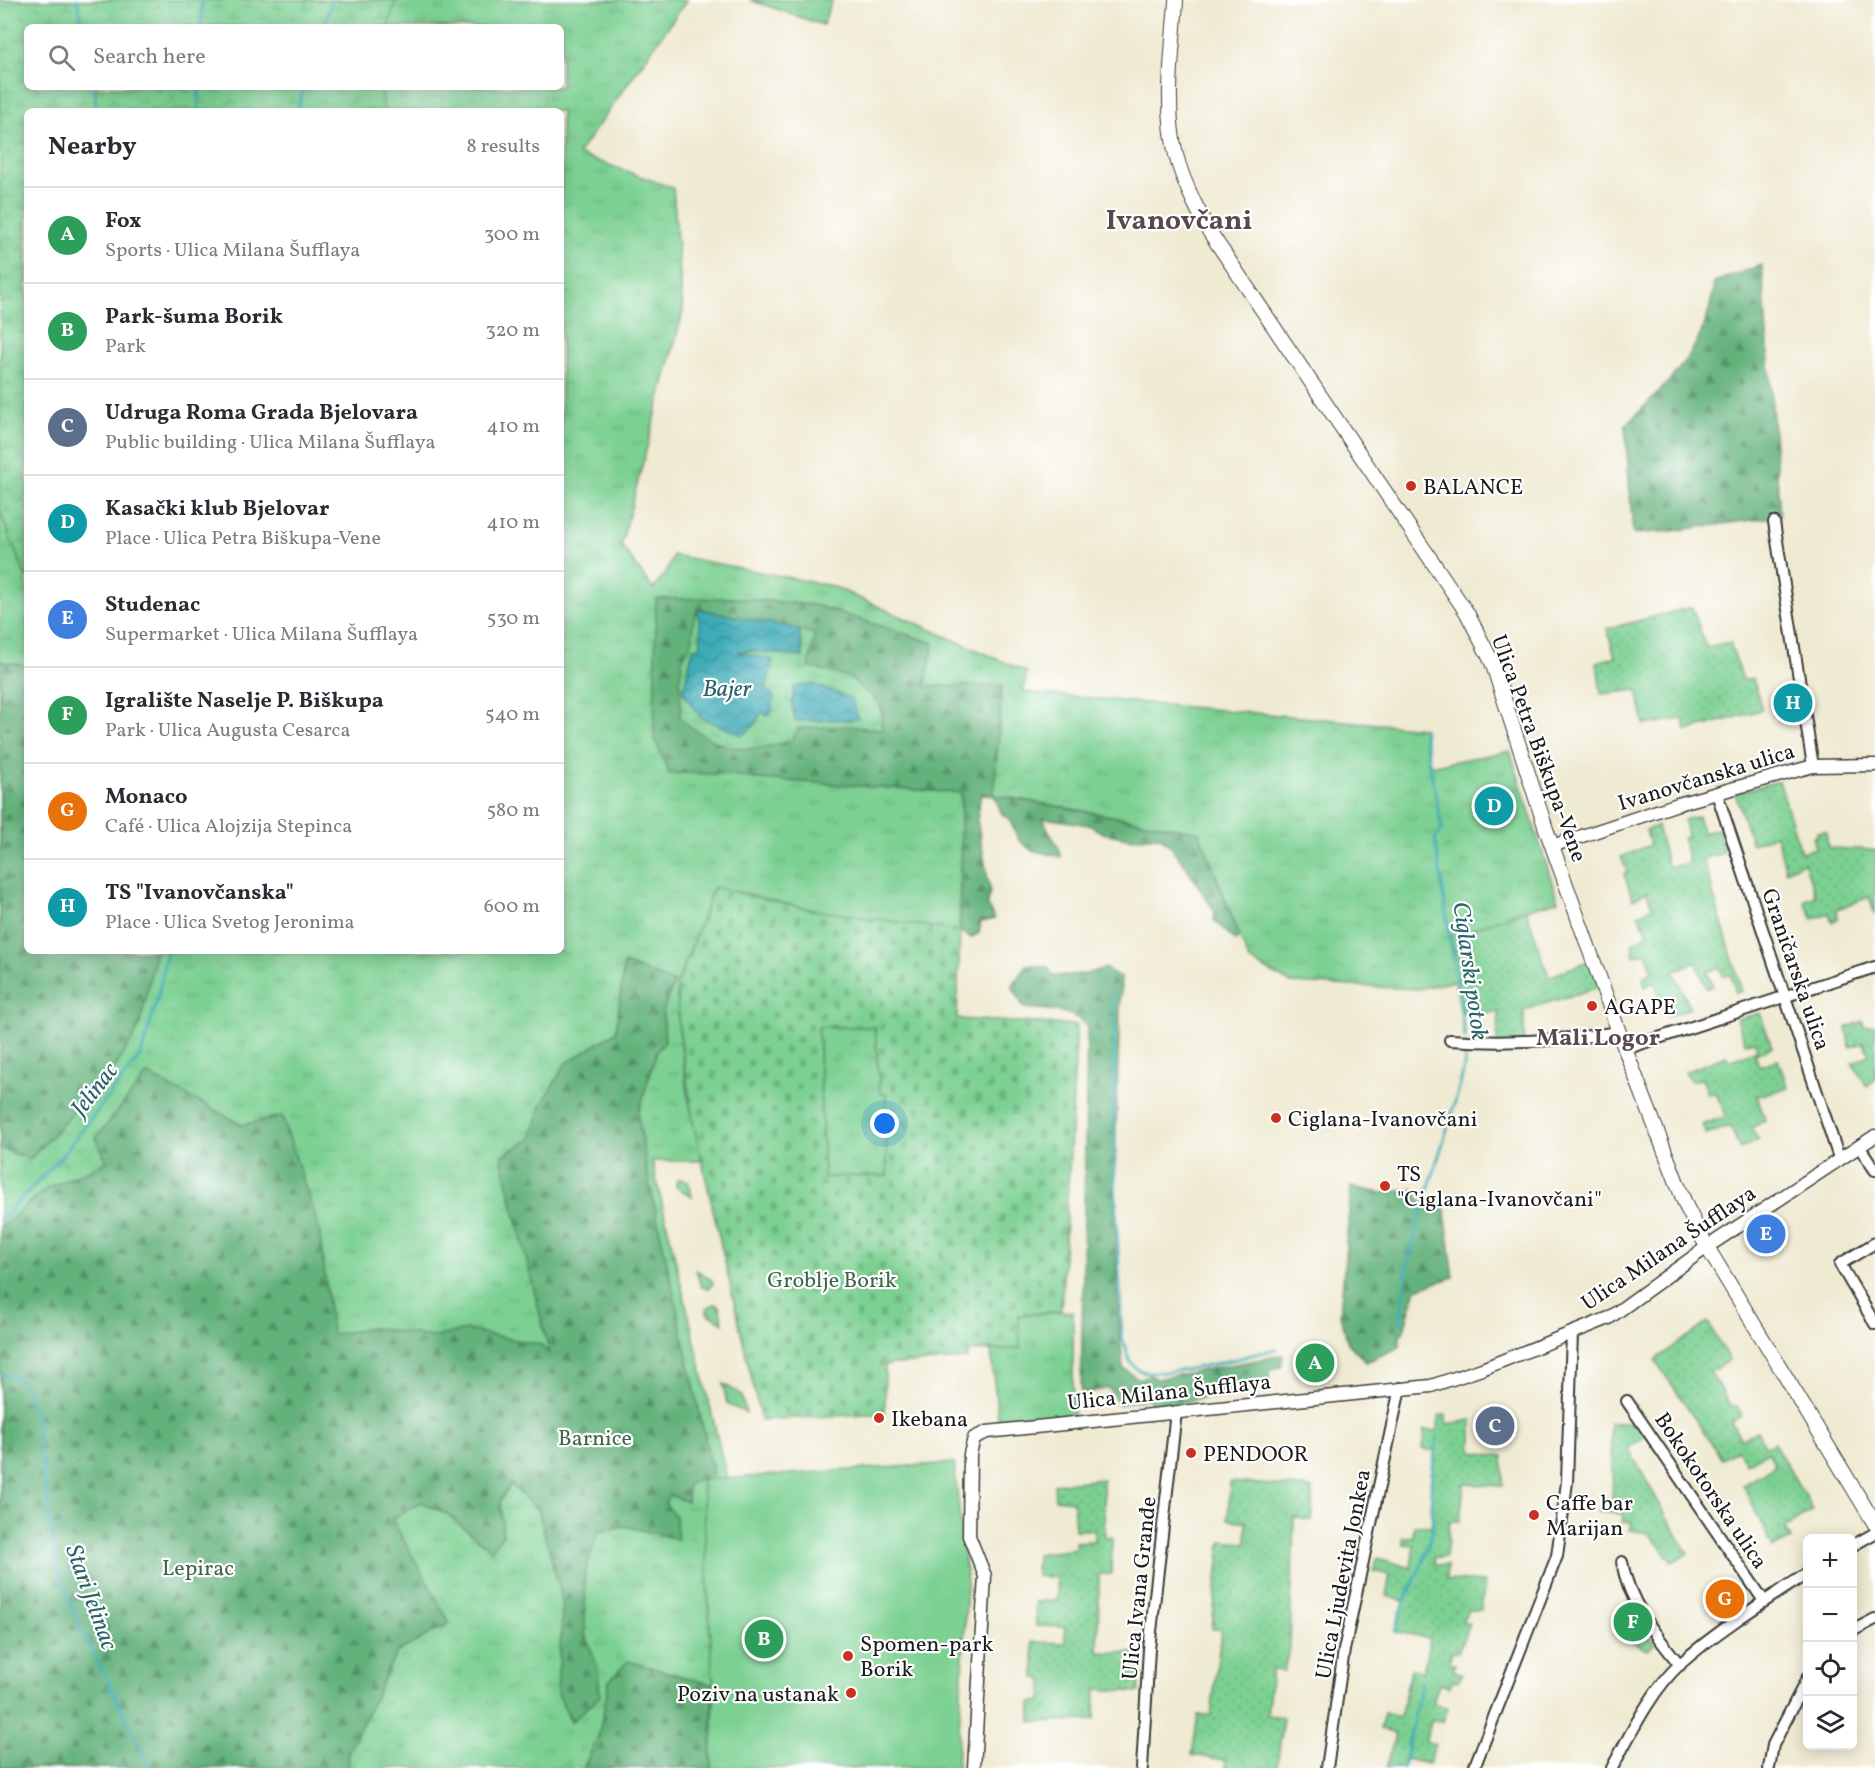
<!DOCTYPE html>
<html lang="en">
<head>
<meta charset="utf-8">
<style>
	body { margin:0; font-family:Vollkorn,serif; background:#f7f7f7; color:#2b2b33 }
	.controls { position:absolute; right:18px; bottom:18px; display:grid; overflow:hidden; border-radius:9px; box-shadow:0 3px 15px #0003 }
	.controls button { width:54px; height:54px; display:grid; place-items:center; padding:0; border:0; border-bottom:2px solid #e1e1e2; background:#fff; color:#2b2b33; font:30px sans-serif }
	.you { position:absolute; left:885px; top:1124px; width:21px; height:21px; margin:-15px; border:4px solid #fff; border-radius:50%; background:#1a73e8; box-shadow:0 0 0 9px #1a73e833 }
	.badge { display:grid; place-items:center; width:39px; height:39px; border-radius:50%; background:#d93025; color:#fff; font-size:20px; font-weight:700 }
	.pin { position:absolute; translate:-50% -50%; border:3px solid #fff; box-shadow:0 2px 6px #0006 }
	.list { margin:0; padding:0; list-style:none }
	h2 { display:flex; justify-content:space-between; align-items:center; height:78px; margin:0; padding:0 24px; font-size:26px }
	h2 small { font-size:20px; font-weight:400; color:#7c7c81 }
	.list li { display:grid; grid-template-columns:39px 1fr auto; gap:18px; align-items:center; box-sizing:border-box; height:96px; padding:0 24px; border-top:2px solid #e1e1e2 }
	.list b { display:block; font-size:22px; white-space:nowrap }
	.list p { margin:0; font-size:20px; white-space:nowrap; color:#7c7c81 }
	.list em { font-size:20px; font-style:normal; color:#7c7c81 }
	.icon { flex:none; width:33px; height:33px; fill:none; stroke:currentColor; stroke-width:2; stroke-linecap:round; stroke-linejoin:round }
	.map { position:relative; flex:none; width:1875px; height:1768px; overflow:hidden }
	.search { position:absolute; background:#fff; box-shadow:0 3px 15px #0003; left:24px; top:24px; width:540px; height:66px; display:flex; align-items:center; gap:15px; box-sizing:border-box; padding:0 21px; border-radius:9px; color:#7c7c81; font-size:22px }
	.panel { position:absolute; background:#fff; box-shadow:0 3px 15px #0003; left:24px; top:108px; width:540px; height:846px; border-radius:9px }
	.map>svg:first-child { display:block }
</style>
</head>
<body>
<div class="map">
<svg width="1875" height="1768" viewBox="0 0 1875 1768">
	<defs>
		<pattern id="grass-tufts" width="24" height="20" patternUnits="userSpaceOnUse" patternTransform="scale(1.5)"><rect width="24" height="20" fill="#7bd092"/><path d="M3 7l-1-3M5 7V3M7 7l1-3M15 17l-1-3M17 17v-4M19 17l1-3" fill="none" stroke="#6ab27d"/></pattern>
		<pattern id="forest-firs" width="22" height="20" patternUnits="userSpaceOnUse" patternTransform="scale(1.5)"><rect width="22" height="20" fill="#64b27c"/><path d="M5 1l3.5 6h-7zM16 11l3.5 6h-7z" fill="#529065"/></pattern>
		<pattern id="wetland-marsh" width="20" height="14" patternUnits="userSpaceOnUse" patternTransform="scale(1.5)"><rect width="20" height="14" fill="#7bd092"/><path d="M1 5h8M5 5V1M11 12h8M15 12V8" fill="none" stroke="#6ab27d"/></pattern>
		<pattern id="cemetery-stones" width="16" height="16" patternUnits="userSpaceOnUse" patternTransform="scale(1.5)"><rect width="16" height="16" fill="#7bd092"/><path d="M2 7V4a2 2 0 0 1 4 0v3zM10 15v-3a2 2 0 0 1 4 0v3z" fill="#6ab27d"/></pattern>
		<pattern id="garden-dots" width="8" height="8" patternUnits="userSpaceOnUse" patternTransform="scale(1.5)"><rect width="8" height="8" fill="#7bd092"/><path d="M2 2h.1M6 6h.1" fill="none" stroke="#6ab27d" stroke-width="1.8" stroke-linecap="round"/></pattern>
		<pattern id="water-waves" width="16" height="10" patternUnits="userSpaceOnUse" patternTransform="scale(1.5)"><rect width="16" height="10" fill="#3cacb7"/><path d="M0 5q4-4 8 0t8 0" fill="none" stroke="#328b94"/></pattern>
	</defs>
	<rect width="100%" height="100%" fill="#fff"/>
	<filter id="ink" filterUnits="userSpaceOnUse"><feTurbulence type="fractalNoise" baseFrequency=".0167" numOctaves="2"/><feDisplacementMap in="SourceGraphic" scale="12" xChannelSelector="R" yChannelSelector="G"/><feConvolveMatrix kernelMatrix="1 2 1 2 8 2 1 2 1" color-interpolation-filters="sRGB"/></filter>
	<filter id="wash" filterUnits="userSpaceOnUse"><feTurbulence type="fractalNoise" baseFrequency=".008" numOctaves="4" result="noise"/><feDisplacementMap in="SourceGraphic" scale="24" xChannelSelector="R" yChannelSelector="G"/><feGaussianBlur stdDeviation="1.35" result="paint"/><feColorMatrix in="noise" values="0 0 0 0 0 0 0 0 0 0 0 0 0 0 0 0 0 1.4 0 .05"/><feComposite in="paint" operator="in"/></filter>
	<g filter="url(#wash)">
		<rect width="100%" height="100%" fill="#efead2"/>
		<g fill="url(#grass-tufts)" stroke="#4c7657" stroke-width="1.5" fill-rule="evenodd">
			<path d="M 0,0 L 687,0 L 578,154 L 673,188 L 683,312 L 621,545 L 653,589 L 666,573 L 673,555 L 832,586 L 1027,672 L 1023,692 L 1423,728 L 1429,766 L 1510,751 L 1558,901 L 1508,914 L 1463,979 L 1418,989 L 1290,983 L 1249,960 L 1199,832 L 1001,796 L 961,794 L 960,931 L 813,910 L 714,887 L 677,985 L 678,1021 L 688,1097 L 702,1161 L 652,1161 L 727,1478 L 702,1480 L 714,1699 L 711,1768 L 0,1768 ZM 27,27 L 561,27 L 561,87 L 27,87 ZM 27,111 L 561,111 L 561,951 L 27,951 Z"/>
			<polygon points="750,0 832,0 823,25"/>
			<polygon points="818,1026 875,1026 880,1093 886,1094 887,1176 824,1177"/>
			<polygon points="680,1179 688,1181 692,1197 676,1187 676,1182"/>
			<polygon points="696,1270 712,1280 713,1284 709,1288 701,1287"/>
			<polygon points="715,1304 719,1306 723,1323 707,1313 706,1308"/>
			<polygon points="1073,1311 1073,1415 998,1421 991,1350 1019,1348 1018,1315"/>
			<polygon points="723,1384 741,1394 746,1413 727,1404"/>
		</g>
		<g fill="url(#forest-firs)" stroke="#40674c" stroke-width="1.5">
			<path d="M 1762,265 L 1780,516 L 1672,531 L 1633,534 L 1625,426 C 1671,379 1707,351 1714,282 Z"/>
			<path d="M 735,598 L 815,605 L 934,643 L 925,686 L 1002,686 L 994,795 L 1199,832 L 1239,936 L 1236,941 L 1214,920 L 1215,912 C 1198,887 1181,855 1160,836 L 1132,839 L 1103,833 L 1089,825 L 1044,818 C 1046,834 1059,840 1061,857 L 1031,850 L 1019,840 L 1009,819 L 1002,814 L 994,795 L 981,793 L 977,820 L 990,890 L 987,906 L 995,919 L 981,922 L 979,933 L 971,938 L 960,931 L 961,793 L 757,779 L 725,774 L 669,773 L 654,737 L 656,599 Z"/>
			<polygon points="0,661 27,666 27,951 156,951 139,1028 115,1068 30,1159 0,1148"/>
			<polygon points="624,963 674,983 663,1011 665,1042 657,1051 638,1114 647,1172 713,1474 688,1484 687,1502 669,1495 665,1503 675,1516 678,1539 625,1526 598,1532 585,1572 585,1634 598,1668 600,1696 571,1722 557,1691 563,1603 539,1512 511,1484 500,1501 503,1535 491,1550 447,1514 421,1502 392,1519 450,1623 397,1652 348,1753 349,1768 0,1768 0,1227 48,1188 107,1162 96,1138 147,1074 242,1125 282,1116 319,1228 332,1334 377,1328 433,1337 466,1330 541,1345 550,1355 501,1156 531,1139 541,1106 565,1064 616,1032"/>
			<path d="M 1026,965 L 1048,967 L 1053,976 L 1086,974 L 1105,968 L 1121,978 C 1117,1108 1109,1239 1123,1368 L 1139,1379 L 1150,1375 L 1156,1379 L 1283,1355 L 1281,1367 L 1270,1370 L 1268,1383 L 1240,1395 L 1210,1396 L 1159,1408 L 1148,1399 L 1119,1405 L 1109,1388 L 1081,1394 L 1087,1027 C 1073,1009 1046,1010 1024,1008 L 1012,986 Z"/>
			<polygon points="1351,1187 1382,1193 1414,1189 1423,1205 1443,1197 1454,1277 1416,1289 1403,1333 1400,1334 1400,1347 1366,1362 1348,1343 1340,1315"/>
			<polygon points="628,1661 713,1685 711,1768 583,1768 599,1735 609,1681"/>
		</g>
		<g fill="url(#wetland-marsh)" stroke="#4c7657" stroke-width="1.5">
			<polygon points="0,0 396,0 388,27 27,27 27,87 381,87 384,111 27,111 27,580 0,512"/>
			<path d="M 698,609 L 815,634 L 808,667 L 849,677 L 880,703 L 882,729 L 847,726 L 798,728 L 792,740 C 746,756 717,750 680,718 C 682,703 678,674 682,662 C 684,655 690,649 692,641 C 694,629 691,620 698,609 Z"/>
		</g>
		<path fill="url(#cemetery-stones)" stroke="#4c7657" stroke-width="1.5" fill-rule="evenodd" d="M 714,887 L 813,910 L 960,931 L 957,1019 L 1077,1025 L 1061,1311 L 1018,1315 L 1020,1348 L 968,1352 L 967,1359 L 885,1365 L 885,1413 L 761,1420 L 693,1122 L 678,1021 L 677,985 ZM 875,1027 L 880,1093 L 886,1094 L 887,1176 L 824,1177 L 818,1027 Z"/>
		<g fill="#7bd092" stroke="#4c7657" stroke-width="1.5">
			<polygon points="954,1463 967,1584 957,1768 711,1768 714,1699 702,1480"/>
			<polygon points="1631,1608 1655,1644 1647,1650 1620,1636"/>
		</g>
		<g fill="url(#garden-dots)" stroke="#4c7657" stroke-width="1.5">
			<polygon points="1692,607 1706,647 1730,642 1743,680 1753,678 1762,710 1686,731 1683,719 1644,725 1637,690 1601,694 1597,662 1615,657 1607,629"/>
			<polygon points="1779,781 1801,852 1816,848 1813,837 1817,837 1817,832 1826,831 1828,848 1875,850 1875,915 1869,897 1837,909 1838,919 1832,922 1829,913 1813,919 1804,901 1816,896 1804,862 1786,871 1776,835 1752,844 1735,793"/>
			<polygon points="1698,816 1702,833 1719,829 1724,853 1703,859 1742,991 1736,993 1731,975 1723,976 1720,967 1707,972 1713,986 1707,989 1696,962 1674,971 1690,1008 1667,1017 1654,982 1645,987 1643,977 1653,971 1646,953 1634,956 1632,944 1648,934 1638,914 1653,907 1646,892 1633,900 1624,874 1627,871 1621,857 1650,845 1646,830 1657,826 1668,867 1689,863 1683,838 1687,837 1684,820"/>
			<polygon points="1526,910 1549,977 1593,959 1603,986 1524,1010 1524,1042 1497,1044 1499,1012 1463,1013 1454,981 1463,979 1450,937"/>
			<polygon points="1760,1013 1772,1047 1755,1054 1759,1066 1778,1060 1788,1088 1757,1096 1765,1120 1752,1128 1758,1140 1740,1149 1730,1126 1706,1134 1702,1125 1726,1116 1716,1093 1708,1094 1702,1079 1691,1081 1685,1072 1726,1056 1729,1061 1757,1050 1755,1041 1745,1043 1737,1019"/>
			<polygon points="1863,1021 1864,1027 1875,1025 1875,1080 1867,1086 1852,1063 1869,1055 1864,1043 1850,1047 1846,1028"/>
			<polygon points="1708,1322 1729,1360 1710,1372 1731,1407 1737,1406 1742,1415 1731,1423 1741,1439 1757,1431 1766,1447 1774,1443 1813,1510 1784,1528 1791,1539 1773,1548 1743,1485 1775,1465 1768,1452 1746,1464 1738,1450 1722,1459 1655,1360"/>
			<polygon points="1440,1415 1446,1415 1448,1424 1472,1420 1472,1452 1503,1456 1503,1486 1464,1484 1460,1521 1450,1521 1446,1557 1434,1557 1435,1565 1447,1565 1446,1580 1485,1582 1481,1610 1468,1610 1462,1622 1469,1624 1458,1652 1452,1652 1449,1662 1456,1664 1453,1670 1462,1674 1458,1681 1453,1680 1449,1687 1439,1684 1433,1703 1448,1708 1443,1722 1432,1720 1425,1741 1435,1745 1429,1764 1406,1759 1403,1768 1386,1768 1395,1734 1380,1729 1384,1713 1400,1717 1411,1669 1423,1672 1430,1638 1396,1632 1404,1601 1386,1596 1390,1575 1373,1571 1378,1558 1411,1568 1414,1545 1403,1544 1403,1537 1413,1537 1414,1525 1433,1526 1431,1482 1436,1451 1422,1449 1425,1430 1436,1431"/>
			<path d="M 1610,1423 L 1641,1423 L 1649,1434 L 1628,1448 L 1688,1554 L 1672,1562 L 1649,1533 L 1630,1530 L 1632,1523 L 1622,1522 L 1623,1514 L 1598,1512 L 1604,1500 L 1612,1499 C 1614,1473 1610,1449 1610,1423 Z"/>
			<polygon points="1103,1479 1105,1537 1112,1537 1111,1574 1099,1574 1098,1652 1139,1653 1139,1692 1096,1689 1095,1720 1031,1722 1031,1703 1042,1701 1043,1680 1035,1678 1032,1642 1065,1643 1065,1627 1036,1626 1035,1602 1057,1600 1056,1577 1036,1576 1037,1554 1076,1549 1075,1542 1094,1541 1094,1530 1075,1530 1073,1501 1055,1499 1054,1484"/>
			<polygon points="1230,1482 1312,1488 1312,1520 1294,1518 1290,1644 1284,1671 1272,1670 1267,1715 1283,1717 1277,1768 1225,1768 1226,1760 1192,1755 1198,1715 1211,1715 1220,1640 1221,1629 1212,1629 1221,1541 1246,1543 1246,1522 1228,1519"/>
		</g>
		<g fill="url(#water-waves)" stroke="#2c646a" stroke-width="1.5">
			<path d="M 698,609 L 799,629 L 803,657 C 789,656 745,648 738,652 L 773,660 L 766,689 L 774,696 L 771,714 L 767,716 L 762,712 L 753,727 L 742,735 L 701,718 L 683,692 L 693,648 L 700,647 C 703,637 698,621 698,609 Z"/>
			<polygon points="813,684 852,699 858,719 795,721 792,705 794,687"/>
		</g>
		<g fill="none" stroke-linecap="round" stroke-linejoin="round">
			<g stroke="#3cacb7" stroke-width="3">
				<polyline points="77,0 83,27"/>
				<polyline points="201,27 202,0"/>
				<polyline points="324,27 332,0"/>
				<polyline points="95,87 96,111"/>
				<polyline points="199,111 199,87"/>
				<polyline points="297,111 304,87"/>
				<polyline points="1423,728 1442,829 1435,839 1465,1038"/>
				<path d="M 1114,992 L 1114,1158 L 1122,1336 C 1125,1346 1128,1363 1137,1369 C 1156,1382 1251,1355 1276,1349"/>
				<polyline points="0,1221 61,1157 141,1055 159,992 167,951"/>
				<path d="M 1401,1323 C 1403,1255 1429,1190 1448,1126 C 1455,1100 1466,1072 1466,1045"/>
				<polyline points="0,1375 13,1376 24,1384 34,1411 57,1566 79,1624 151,1768"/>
				<polyline points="1396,1632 1402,1607 1423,1562 1433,1530 1431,1482 1437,1437"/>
				<polyline points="1403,1768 1422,1682"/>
			</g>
		</g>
	</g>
	<g filter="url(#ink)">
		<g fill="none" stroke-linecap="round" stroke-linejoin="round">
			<g stroke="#3c3b37" stroke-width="14">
				<g id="minor">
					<polyline points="1774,522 1813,766"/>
					<polyline points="1717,794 1839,1158"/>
					<path d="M 1450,1040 C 1508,1044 1562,1041 1619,1032"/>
					<polyline points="1625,1049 1875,967"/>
					<polyline points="1859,1146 1875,1170"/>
					<polyline points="1875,1243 1840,1264 1875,1324"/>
					<polyline points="1627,1401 1764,1601"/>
					<polyline points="1852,1546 1875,1533"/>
					<path d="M 1622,1562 C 1629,1603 1655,1634 1680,1665"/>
					<polyline points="1852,1631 1875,1619"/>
					<polyline points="1142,1768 1149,1649 1176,1412"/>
					<polyline points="1327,1768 1344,1650 1400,1388"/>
					<polyline points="1474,1768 1557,1556 1567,1482 1572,1333"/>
					<path d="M 1612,1768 C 1631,1733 1651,1691 1680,1664 C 1718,1630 1765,1601 1808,1573"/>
					<polyline points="1769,1768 1773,1745 1808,1677"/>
				</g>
			</g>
			<g stroke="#3c3b37" stroke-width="15">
				<g id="tertiary">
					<polyline points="1552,846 1678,804 1813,766 1875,765"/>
					<polyline points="974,1768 985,1576 969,1536 970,1454 974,1438 987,1432 1431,1386 1482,1369 1609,1318 1707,1247 1875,1136"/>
				</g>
			</g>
			<g stroke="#3c3b37" stroke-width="16">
				<path id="secondary" d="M 1176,0 C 1173,51 1164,105 1176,155 C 1183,182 1196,207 1209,231 L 1467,613 L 1492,662 L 1546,829 L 1625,1049 L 1686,1206 L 1707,1247 L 1875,1524"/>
			</g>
			<use href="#minor" stroke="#fff" stroke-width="10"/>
			<use href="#tertiary" stroke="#fff" stroke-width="12"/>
			<use href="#secondary" stroke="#fff" stroke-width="14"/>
		</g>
	</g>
	<g fill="#c8321e" stroke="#fff" stroke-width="2">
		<circle cx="1411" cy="486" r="6"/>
		<circle cx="1592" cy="1006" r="6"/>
		<circle cx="1276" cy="1118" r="6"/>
		<circle cx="1385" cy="1186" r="6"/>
		<circle cx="879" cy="1418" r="6"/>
		<circle cx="1191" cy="1453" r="6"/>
		<circle cx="1534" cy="1515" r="6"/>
		<circle cx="848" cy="1656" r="6"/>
		<circle cx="851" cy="1693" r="6"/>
	</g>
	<g text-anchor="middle" stroke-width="4.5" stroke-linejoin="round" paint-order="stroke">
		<g font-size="22" fill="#1c1c1c" stroke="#fff" text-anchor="start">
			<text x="1423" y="494">BALANCE</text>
			<text x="1604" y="1014">AGAPE</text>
			<text x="1288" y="1126">Ciglana-Ivanovčani</text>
			<text x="1397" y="1181">TS<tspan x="1397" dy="25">"Ciglana-Ivanovčani"</tspan></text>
			<text x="891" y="1426">Ikebana</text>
			<text x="1203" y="1461">PENDOOR</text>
			<text x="1546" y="1510">Caffe bar<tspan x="1546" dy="25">Marijan</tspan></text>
			<text x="860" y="1651">Spomen-park<tspan x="860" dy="25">Borik</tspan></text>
			<text x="839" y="1701" text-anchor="end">Poziv na ustanak</text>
		</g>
		<g font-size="22" fill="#1c1c1c" stroke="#fff">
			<text transform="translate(1540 748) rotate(70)" y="8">Ulica Petra Biškupa-Vene</text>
			<text transform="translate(1706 776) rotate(-17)" y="8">Ivanovčanska ulica</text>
			<text transform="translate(1797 969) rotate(71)" y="8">Graničarska ulica</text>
			<text transform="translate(1668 1247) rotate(-34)" y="8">Ulica Milana Šufflaya</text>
			<text transform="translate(1169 1391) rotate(-6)" y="8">Ulica Milana Šufflaya</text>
			<text transform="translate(1712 1490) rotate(56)" y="8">Bokokotorska ulica</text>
			<text transform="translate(1342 1574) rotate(-79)" y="8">Ulica Ljudevita Jonkea</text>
			<text transform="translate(1138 1588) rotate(-84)" y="8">Ulica Ivana Granđe</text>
		</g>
		<g font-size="22" fill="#42644b" stroke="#fff">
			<text x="832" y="1287">Groblje Borik</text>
			<text x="595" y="1445">Barnice</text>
			<text x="198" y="1575">Lepirac</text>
		</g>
		<g font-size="24" font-style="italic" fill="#2c646a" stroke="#fff">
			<text x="727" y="696">Bajer</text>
			<text transform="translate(1471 971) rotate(82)" y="8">Ciglarski potok</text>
			<text transform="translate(94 1089) rotate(-52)" y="8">Jelinac</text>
			<text transform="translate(92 1597) rotate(70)" y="8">Stari Jelinac</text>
		</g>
		<g font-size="24" font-weight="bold" fill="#5a484f" stroke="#fff">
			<text x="1598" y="1045">Mali Logor</text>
		</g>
		<g font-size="28" font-weight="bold" fill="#5a484f" stroke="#fff">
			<text x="1179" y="229">Ivanovčani</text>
		</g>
	</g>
</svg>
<div class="controls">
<button>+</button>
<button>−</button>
<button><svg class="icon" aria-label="locate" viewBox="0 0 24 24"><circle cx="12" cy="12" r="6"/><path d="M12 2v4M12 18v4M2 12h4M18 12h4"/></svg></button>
<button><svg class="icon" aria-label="layers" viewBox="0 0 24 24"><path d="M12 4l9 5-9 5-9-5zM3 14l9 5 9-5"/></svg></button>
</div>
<div class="you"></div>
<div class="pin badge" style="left:1315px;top:1363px;background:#2e9e5b">A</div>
<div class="pin badge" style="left:764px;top:1639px;background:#2e9e5b">B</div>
<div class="pin badge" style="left:1495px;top:1426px;background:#5c6f8a">C</div>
<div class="pin badge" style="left:1494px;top:806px;background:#0f9aa8">D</div>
<div class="pin badge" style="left:1766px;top:1234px;background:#3f7fe0">E</div>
<div class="pin badge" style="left:1633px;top:1622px;background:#2e9e5b">F</div>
<div class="pin badge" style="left:1725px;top:1599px;background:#e8710a">G</div>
<div class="pin badge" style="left:1793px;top:703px;background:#0f9aa8">H</div>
<div class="search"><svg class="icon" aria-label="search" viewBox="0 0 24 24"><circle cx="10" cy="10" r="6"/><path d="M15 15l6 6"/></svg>Search here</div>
<section class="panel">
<h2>Nearby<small>8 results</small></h2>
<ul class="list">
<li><span class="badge" style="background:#2e9e5b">A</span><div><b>Fox</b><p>Sports · Ulica Milana Šufflaya</p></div><em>300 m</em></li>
<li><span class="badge" style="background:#2e9e5b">B</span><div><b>Park-šuma Borik</b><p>Park</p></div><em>320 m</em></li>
<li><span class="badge" style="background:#5c6f8a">C</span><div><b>Udruga Roma Grada Bjelovara</b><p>Public building · Ulica Milana Šufflaya</p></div><em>410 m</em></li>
<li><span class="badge" style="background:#0f9aa8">D</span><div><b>Kasački klub Bjelovar</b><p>Place · Ulica Petra Biškupa-Vene</p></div><em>410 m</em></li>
<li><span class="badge" style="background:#3f7fe0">E</span><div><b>Studenac</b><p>Supermarket · Ulica Milana Šufflaya</p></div><em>530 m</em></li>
<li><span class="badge" style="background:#2e9e5b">F</span><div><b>Igralište Naselje P. Biškupa</b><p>Park · Ulica Augusta Cesarca</p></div><em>540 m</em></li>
<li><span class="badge" style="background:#e8710a">G</span><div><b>Monaco</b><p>Café · Ulica Alojzija Stepinca</p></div><em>580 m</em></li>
<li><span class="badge" style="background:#0f9aa8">H</span><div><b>TS &quot;Ivanovčanska&quot;</b><p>Place · Ulica Svetog Jeronima</p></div><em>600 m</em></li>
</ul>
</section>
</div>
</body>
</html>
